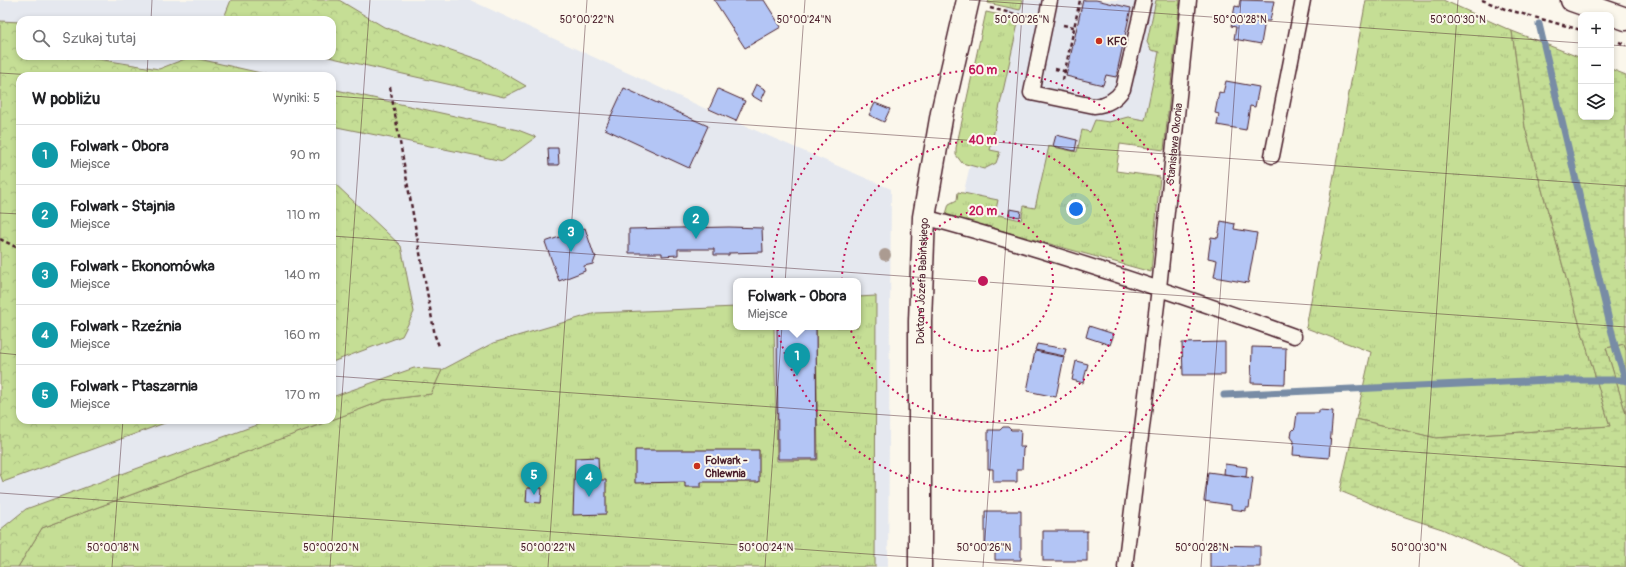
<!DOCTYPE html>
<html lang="pl">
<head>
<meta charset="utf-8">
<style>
	body { margin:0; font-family:Pangolin,sans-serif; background:#f6f6f6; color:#202124 }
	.controls { position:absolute; right:12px; top:12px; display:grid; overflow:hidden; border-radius:8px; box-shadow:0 2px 6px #0003 }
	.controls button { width:36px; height:36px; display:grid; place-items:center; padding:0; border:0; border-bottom:1px solid #e0e0e0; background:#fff; color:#202124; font:20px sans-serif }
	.you { position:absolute; left:1076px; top:209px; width:14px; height:14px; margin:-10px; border:3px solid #fff; border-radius:50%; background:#1a73e8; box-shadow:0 0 0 6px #1a73e833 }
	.badge { display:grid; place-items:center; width:26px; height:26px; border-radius:50%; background:#b45309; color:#fff; font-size:13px; font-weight:700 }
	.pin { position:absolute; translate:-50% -33px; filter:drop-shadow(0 1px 2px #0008) }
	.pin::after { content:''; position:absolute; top:21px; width:14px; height:12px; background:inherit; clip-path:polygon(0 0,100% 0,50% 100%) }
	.popup { position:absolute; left:733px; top:278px; width:128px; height:52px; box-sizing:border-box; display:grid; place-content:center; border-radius:8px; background:#fff; filter:drop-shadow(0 1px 3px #0005); font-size:13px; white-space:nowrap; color:#757577 }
	.popup b { font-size:15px; color:#202124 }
	.popup::after { content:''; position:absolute; left:50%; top:100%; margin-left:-8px; border:8px solid transparent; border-top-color:#fff }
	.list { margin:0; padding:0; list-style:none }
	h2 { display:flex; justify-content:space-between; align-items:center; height:52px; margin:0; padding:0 16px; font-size:17px }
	h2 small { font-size:13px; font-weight:400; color:#757577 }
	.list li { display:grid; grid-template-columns:26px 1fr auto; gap:12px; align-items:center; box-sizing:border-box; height:60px; padding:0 16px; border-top:1px solid #e0e0e0 }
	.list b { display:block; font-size:15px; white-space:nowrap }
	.list p { margin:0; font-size:13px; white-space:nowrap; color:#757577 }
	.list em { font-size:13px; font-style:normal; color:#757577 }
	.icon { flex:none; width:22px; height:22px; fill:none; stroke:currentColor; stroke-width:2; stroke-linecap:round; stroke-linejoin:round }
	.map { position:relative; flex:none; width:1626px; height:567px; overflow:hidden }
	.search { position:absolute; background:#fff; box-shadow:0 2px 6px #0003; left:16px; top:16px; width:320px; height:44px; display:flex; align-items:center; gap:10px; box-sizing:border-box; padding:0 14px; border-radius:12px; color:#757577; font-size:15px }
	.panel { position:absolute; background:#fff; box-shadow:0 2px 6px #0003; left:16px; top:72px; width:320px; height:352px; border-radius:12px }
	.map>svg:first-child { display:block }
</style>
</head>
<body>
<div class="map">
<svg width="1626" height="567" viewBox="0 0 1626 567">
	<defs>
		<pattern id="grass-tufts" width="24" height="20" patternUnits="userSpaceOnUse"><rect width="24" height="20" fill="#c5de95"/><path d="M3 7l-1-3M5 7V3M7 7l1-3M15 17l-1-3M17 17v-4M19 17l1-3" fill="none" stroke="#abbe81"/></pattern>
		<pattern id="forest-crowns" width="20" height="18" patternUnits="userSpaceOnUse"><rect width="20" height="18" fill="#c5de95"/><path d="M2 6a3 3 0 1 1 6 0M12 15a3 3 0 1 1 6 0" fill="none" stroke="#abbe81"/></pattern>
		<pattern id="wetland-marsh" width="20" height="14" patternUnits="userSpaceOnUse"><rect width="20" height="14" fill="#c5de95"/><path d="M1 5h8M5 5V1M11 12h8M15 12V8" fill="none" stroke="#abbe81"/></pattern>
	</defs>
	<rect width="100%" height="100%" fill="#fbf7ec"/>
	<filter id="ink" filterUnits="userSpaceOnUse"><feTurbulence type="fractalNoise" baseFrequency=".025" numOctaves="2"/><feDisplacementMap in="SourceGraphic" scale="8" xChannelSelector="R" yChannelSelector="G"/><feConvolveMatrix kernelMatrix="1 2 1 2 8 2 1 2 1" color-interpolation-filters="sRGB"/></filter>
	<g filter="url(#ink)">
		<g fill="#e5e8ef" fill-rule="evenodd">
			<path d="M 0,0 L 470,0 L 704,108 L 891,189 L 888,567 L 0,567 ZM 20,20 L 332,20 L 332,56 L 20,56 ZM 20,76 L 332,76 L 332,420 L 20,420 ZM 736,281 L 858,281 L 858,327 L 736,327 Z"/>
			<polygon points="1008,0 1166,0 1151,123 1097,131 1031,230 959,213"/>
		</g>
		<g fill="url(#grass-tufts)" stroke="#887e60">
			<polygon points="989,0 1023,0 1020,10 988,3"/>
			<polygon points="1156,0 1180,0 1164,150 1120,144 1116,171 1160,177 1151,272 967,221 946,214 949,204 957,200 958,192 998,200 995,214 1021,220 1024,206 1035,208 1049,146 1077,152 1082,130 1090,132 1095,120 1109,122 1128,117 1145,120 1159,52 1151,50 1147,42"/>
			<polygon points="1366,0 1443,0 1512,31 1525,127 1568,285 1610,426 1436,438 1356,419 1371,352 1306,328"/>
			<polygon points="986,12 1019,19 990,150 1000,152 996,163 984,169 962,163 956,155 956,148"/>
			<polygon points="876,296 875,567 18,567 42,528 385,400 431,394 442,370 493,343 596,313 736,307 736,327 774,327 777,461 818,460 816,327 858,327 858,297"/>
		</g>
		<g fill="url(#forest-crowns)" stroke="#887e60">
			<polygon points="231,0 339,0 384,27 483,61 526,86 504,97 324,56 332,56 332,20 223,20"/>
			<polygon points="0,21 20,22 20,56 79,56 159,69 190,57 274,76 20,76 20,420 173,420 3,482 0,474"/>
			<polygon points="332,89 518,130 536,137 503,161 332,126"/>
			<polygon points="332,181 401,246 414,312 402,336 332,362"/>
			<polygon points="1624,344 1626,350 1626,414 1606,348"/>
			<polygon points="414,368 442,370 431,394 385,400 332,420 332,397"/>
			<polygon points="270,420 332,420 42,528 18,567 0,567 0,530 26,509"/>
		</g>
		<polygon fill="url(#wetland-marsh)" stroke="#887e60" points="1512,31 1581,58 1581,117 1611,117 1611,69 1626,75 1626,350 1624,344 1606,348 1626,414 1626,567 1527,567 1442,529 1396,514 1340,491 1356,419 1436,438 1610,426 1568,285 1525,127"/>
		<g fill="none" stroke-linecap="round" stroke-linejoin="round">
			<g stroke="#788ca5" stroke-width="7">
				<polyline points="1539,24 1616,350 1626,381"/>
				<polyline points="1224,395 1549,380 1626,380"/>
			</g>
		</g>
		<g fill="#b3c5f5" stroke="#4a1f2b">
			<polygon points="714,0 764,0 781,27 745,48"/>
			<polygon points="1083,0 1096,0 1131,8 1116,77 1106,75 1103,85 1066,76"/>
			<polygon points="1240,0 1274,1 1270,21 1265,21 1261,44 1234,39 1236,27 1231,26 1235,6 1239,7"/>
			<polygon points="1226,81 1259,87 1255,107 1250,106 1246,130 1217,125 1219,114 1215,113 1219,92 1223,93"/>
			<polygon points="756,84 766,90 761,101 751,95"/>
			<polygon points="624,88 708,126 689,168 605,129"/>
			<polygon points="718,89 745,101 736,121 709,109"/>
			<polygon points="875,103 890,109 884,122 869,115"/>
			<polygon points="1056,135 1077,140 1075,151 1053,146"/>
			<polygon points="548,148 558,148 559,165 549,165"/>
			<polygon points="1010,209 1021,211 1020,217 1009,215"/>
			<polygon points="1221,221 1235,224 1234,229 1257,233 1248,283 1214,277 1217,260 1208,258 1211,237 1218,238"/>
			<polygon points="729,227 762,228 763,252 729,253 729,255 714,255 714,249 678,249 678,255 662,256 662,253 629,253 629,229"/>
			<polygon points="585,228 594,255 596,256 593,264 584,266 585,271 559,281 545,242"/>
			<polygon points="1089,326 1114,334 1110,345 1086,337"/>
			<polygon points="777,327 816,327 817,459 778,459"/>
			<polygon points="1225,342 1225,375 1183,375 1182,343"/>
			<polygon points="1037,344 1066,349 1064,356 1035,350"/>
			<polygon points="1252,347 1286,348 1285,384 1251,383"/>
			<polygon points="1035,351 1064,357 1056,397 1027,391"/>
			<polygon points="1076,361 1088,364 1083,383 1072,380"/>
			<polygon points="1319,410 1333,411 1329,458 1293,455 1294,441 1291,437 1292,431 1295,428 1297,413 1319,413"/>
			<polygon points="1003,427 1008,427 1011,430 1021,430 1020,447 1025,447 1023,449 1022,469 1017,469 1017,482 993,482 993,469 988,469 988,430 1000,430"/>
			<polygon points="635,450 759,450 759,482 701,482 701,487 685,487 685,482 635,483"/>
			<polygon points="598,457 599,480 606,480 606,514 573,515 575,458"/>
			<polygon points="1225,464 1247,467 1246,477 1224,474"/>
			<polygon points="1208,472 1253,478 1249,508 1246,508 1246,511 1231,509 1231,505 1204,501"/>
			<polygon points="527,488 542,488 541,503 526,502"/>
			<polygon points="985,511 1021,511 1021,560 995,560 995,551 985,551"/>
			<rect x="1043" y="531" width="44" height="30"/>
			<polygon points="1210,545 1260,546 1260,567 1210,567"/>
		</g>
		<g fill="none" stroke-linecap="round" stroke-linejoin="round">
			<g stroke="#4a1f2b" stroke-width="17">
				<g id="service">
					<path d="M 1050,0 L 1031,93 L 1094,106 C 1107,105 1116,100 1123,89 L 1144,0"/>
					<polyline points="1272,156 1303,0"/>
					<path d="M 924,217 C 1049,250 1172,292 1294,336"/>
					<path id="s1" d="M 1125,567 L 1159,288 L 1189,0"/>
				</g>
			</g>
			<g stroke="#4a1f2b" stroke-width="25">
				<g id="tertiary">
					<path id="s2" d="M 920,567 L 920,321 L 924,217 L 942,113 L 968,0"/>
				</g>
			</g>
			<g stroke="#4a1f2b" stroke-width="25">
				<polyline id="secondary" points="1572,0 1626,19"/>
			</g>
			<g stroke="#4a1f2b" stroke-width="2.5" stroke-dasharray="4 3" stroke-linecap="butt">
				<polyline points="1482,0 1505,9 1581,30"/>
				<polyline points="990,8 1028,17"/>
				<polyline points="1063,25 1074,27"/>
				<polyline points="1619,42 1626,45"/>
				<polyline points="1055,69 1064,71"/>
				<polyline points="1063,80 1080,0"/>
				<polyline points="390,87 435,336 439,346"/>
				<polyline points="0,239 20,249"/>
			</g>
			<use href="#service" stroke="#fbf7ec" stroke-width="14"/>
			<use href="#tertiary" stroke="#fbf7ec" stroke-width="22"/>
			<use href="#secondary" stroke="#fbf7ec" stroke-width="22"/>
		</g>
		<circle fill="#ab9b91" cx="885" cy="255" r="6"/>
	</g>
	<path fill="none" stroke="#4a1f2b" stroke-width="1" stroke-opacity="0.45" d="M 969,0 L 1581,43M 151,20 L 152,0M 1611,45 L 1626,46M 0,73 L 50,76M 147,76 L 148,56M 332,96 L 1626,186M 0,213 L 20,214M 332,236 L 1626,327M 0,353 L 20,355M 332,376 L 1626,467M 0,493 L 1052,567M 112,567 L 123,420M 330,567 L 370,0M 548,567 L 587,0M 765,567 L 805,0M 983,567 L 1023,0M 1201,567 L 1241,0M 1419,567 L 1458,0"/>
	<g fill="none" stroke="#c2185b" stroke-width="2" stroke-dasharray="2 4">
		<circle cx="983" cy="281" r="70"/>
		<circle cx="983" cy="281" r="141"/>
		<circle cx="983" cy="281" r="211"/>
	</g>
	<g fill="#c8321e" stroke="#fbf7ec" stroke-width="1.5">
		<circle cx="1099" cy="41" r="4"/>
		<circle cx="697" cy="466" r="4"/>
	</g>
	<g text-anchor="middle" stroke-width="4" stroke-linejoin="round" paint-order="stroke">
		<g font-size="11" font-weight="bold" fill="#4a1f2b" stroke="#fbf7ec" text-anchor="start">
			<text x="1107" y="45">KFC</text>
			<text x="705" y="464">Folwark -<tspan x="705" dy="13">Chlewnia</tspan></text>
		</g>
		<g font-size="11" fill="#4a1f2b" stroke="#fbf7ec">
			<text dy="4" stroke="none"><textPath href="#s1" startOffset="426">Stanisława Okonia</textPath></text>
			<text dy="4" stroke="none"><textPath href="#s2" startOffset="286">Doktora Józefa Babińskiego</textPath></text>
		</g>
	</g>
	<g font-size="10" text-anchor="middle" fill="#4a1f2b" stroke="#fbf7ec" stroke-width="4" stroke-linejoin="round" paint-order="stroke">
		<text x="587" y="23">50°00'22"N</text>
		<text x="804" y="23">50°00'24"N</text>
		<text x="1022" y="23">50°00'26"N</text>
		<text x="1240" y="23">50°00'28"N</text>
		<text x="1458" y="23">50°00'30"N</text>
		<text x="113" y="551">50°00'18"N</text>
		<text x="331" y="551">50°00'20"N</text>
		<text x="548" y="551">50°00'22"N</text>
		<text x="766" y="551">50°00'24"N</text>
		<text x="984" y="551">50°00'26"N</text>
		<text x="1202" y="551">50°00'28"N</text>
		<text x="1419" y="551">50°00'30"N</text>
	</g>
	<circle cx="983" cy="281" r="6" fill="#c2185b" stroke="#fbf7ec" stroke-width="2"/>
	<g font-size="12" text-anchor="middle" font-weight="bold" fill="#c2185b" stroke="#fbf7ec" stroke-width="4" stroke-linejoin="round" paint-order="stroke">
		<text x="983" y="74">60 m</text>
		<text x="983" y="144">40 m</text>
		<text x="983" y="215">20 m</text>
	</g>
</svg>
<div class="controls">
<button>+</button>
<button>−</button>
<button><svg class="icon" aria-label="layers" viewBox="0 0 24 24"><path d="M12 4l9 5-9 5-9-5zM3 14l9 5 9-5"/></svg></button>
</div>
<div class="you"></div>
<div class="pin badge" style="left:797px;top:376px;background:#0f9aa8">1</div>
<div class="popup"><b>Folwark - Obora</b>Miejsce</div>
<div class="pin badge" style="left:696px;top:239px;background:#0f9aa8">2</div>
<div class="pin badge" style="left:571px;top:252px;background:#0f9aa8">3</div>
<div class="pin badge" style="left:589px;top:497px;background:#0f9aa8">4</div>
<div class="pin badge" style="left:534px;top:495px;background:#0f9aa8">5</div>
<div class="search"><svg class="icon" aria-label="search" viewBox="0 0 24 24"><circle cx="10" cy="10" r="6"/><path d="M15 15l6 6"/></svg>Szukaj tutaj</div>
<section class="panel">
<h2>W pobliżu<small>Wyniki: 5</small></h2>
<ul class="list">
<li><span class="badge" style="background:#0f9aa8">1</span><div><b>Folwark - Obora</b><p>Miejsce</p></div><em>90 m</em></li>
<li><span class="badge" style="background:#0f9aa8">2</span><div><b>Folwark - Stajnia</b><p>Miejsce</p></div><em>110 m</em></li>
<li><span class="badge" style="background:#0f9aa8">3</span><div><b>Folwark - Ekonomówka</b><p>Miejsce</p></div><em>140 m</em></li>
<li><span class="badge" style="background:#0f9aa8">4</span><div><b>Folwark - Rzeźnia</b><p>Miejsce</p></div><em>160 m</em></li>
<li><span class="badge" style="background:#0f9aa8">5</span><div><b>Folwark - Ptaszarnia</b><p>Miejsce</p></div><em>170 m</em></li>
</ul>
</section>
</div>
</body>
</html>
